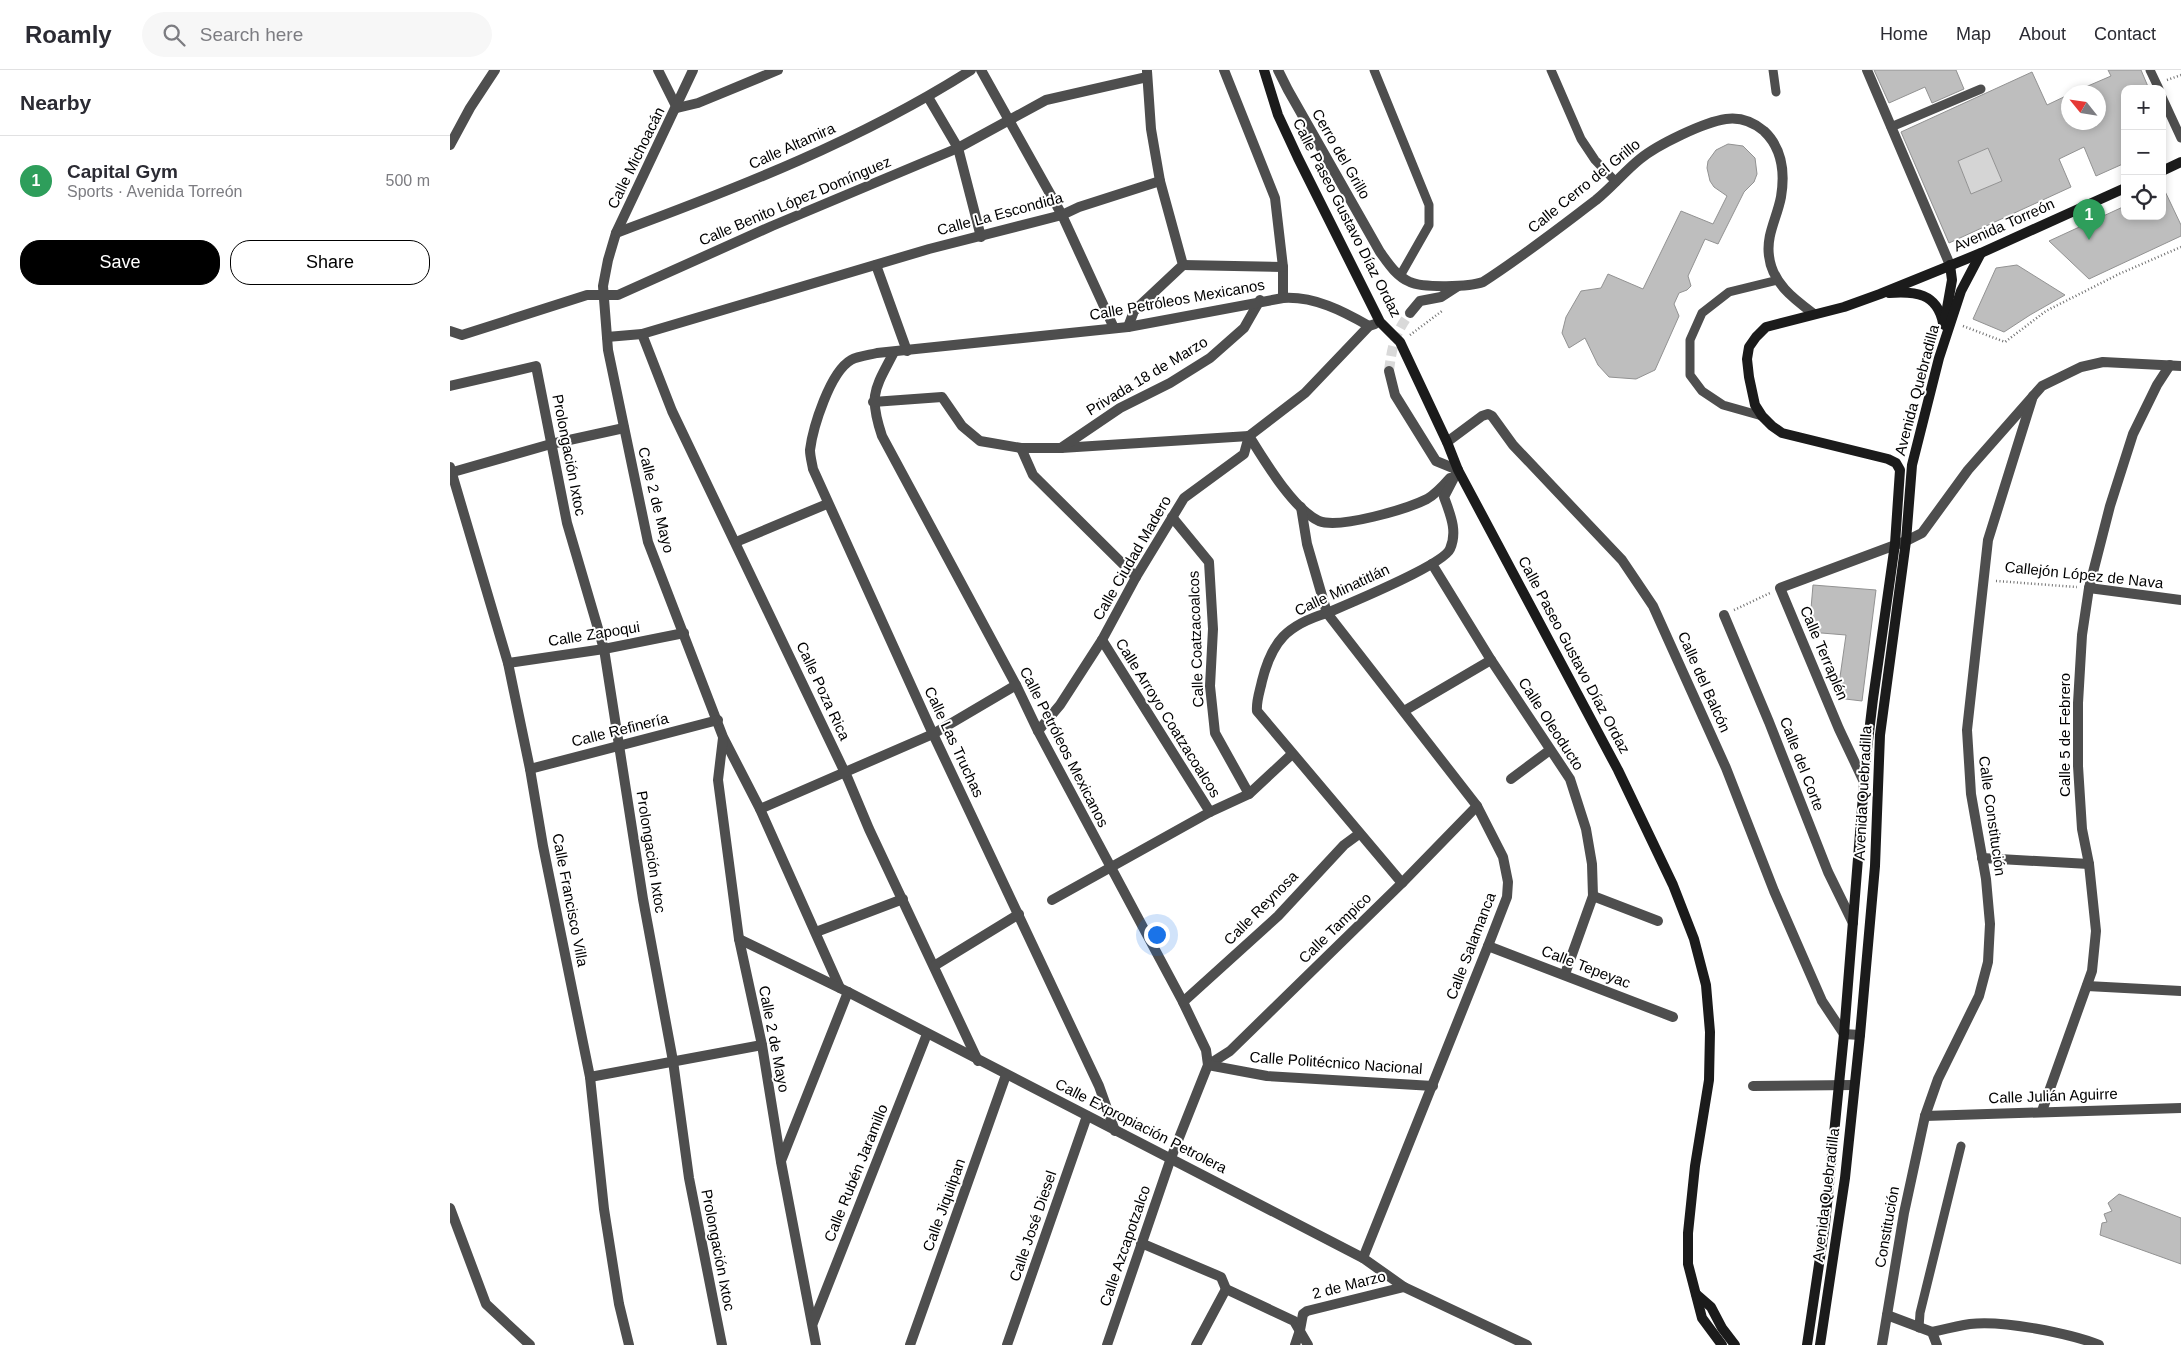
<!DOCTYPE html>
<html lang="en">
<head>
<meta charset="utf-8">
<style>
	body { margin:0; font-family:Arial,sans-serif; background:#f7f7f7; color:#2b2b33 }
	.controls { position:absolute; right:15px; top:15px; display:grid; overflow:hidden; border-radius:10px; box-shadow:0 2px 8px #0003 }
	.controls button { width:45px; height:45px; display:grid; place-items:center; padding:0; border:0; border-bottom:1px solid #e1e1e2; background:#fff; color:#2b2b33; font:25px sans-serif }
	.compass { position:absolute; left:1611px; top:15px; width:45px; height:45px; border-radius:50%; background:#fff; box-shadow:0 2px 8px #0003; rotate:300deg }
	.you { position:absolute; left:706px; top:864px; width:18px; height:18px; margin:-12px; border:4px solid #fff; border-radius:50%; background:#1a73e8; box-shadow:0 0 0 8px #1a73e833 }
	.badge { display:grid; place-items:center; width:32px; height:32px; border-radius:50%; background:#000; color:#fff; font-size:16px; font-weight:700 }
	.pin { position:absolute; translate:-50% -41px; filter:drop-shadow(0 1px 2px #0008) }
	.pin::after { content:''; position:absolute; top:26px; width:18px; height:15px; background:inherit; clip-path:polygon(0 0,100% 0,50% 100%) }
	.list { margin:0; padding:0; list-style:none }
	h2 { display:flex; justify-content:space-between; align-items:center; height:65px; margin:0; padding:0 20px; font-size:21px }
	h2 small { font-size:16px; font-weight:400; color:#7c7c81 }
	.list li { display:grid; grid-template-columns:32px 1fr auto; gap:15px; align-items:center; box-sizing:border-box; height:90px; padding:0 20px; border-top:1px solid #e1e1e2 }
	.list b { display:block; font-size:19px; white-space:nowrap }
	.list p { margin:0; font-size:16px; white-space:nowrap; color:#7c7c81 }
	.list em { font-size:16px; font-style:normal; color:#7c7c81 }
	.actions { display:flex; gap:10px; padding:15px 20px }
	.actions a { flex:1; padding:11px 0; border:1px solid #000; border-radius:20px; text-align:center; font-size:18px; color:#000 }
	.actions .main { background:#000; color:#fff }
	.icon { flex:none; width:28px; height:28px; fill:none; stroke:currentColor; stroke-width:2; stroke-linecap:round; stroke-linejoin:round }
	.map { position:relative; flex:none; width:1731px; height:1275px; overflow:hidden }
	header { display:flex; align-items:center; gap:30px; box-sizing:border-box; height:70px; padding:0 25px; background:#fff; border-bottom:1px solid #e1e1e2 }
	header strong { font-size:24px }
	nav { display:flex; gap:28px; margin-inline-start:auto; font-size:18px }
	.search { width:350px; height:45px; background:#f7f7f7; display:flex; align-items:center; gap:12px; box-sizing:border-box; padding:0 18px; border-radius:28px; color:#7c7c81; font-size:19px }
	main { display:flex }
	aside { flex:1; background:#fff }
	.map>svg:first-child { display:block }
</style>
</head>
<body>
<header>
<strong>Roamly</strong>
<div class="search"><svg class="icon" aria-label="search" viewBox="0 0 24 24"><circle cx="10" cy="10" r="6"/><path d="M15 15l6 6"/></svg>Search here</div>
<nav><a>Home</a><a>Map</a><a>About</a><a>Contact</a></nav>
</header>
<main>
<aside>
<h2>Nearby<small></small></h2>
<ul class="list">
<li><span class="badge" style="background:#2e9e5b">1</span><div><b>Capital Gym</b><p>Sports · Avenida Torreón</p></div><em>500 m</em></li>
</ul>
<div class="actions"><a class="main">Save</a><a>Share</a></div>
</aside>
<div class="map">
<svg width="1731" height="1275" viewBox="0 0 1731 1275">
	<rect width="100%" height="100%" fill="#fff"/>
	<polygon fill="#d5d5d5" points="1538,78 1552,111 1521,124 1508,91"/>
	<g fill="#bebebe" stroke="#929292" fill-rule="evenodd">
		<polygon points="1424,0 1506,0 1514,19 1482,33 1475,17 1439,33"/>
		<path d="M 1658,0 L 1691,0 L 1699,19 L 1675,19 L 1675,93 L 1646,106 L 1634,77 L 1609,89 L 1621,117 L 1499,173 L 1451,62 L 1582,2 L 1597,35 L 1618,25 L 1618,52 L 1648,52 L 1648,22 L 1624,22 L 1661,6 ZM 1538,78 L 1552,111 L 1521,124 L 1508,91 Z"/>
		<polygon points="1278,74 1293,76 1305,88 1307,104 1304,112 1294,122 1268,174 1255,169 1238,206 1241,216 1237,220 1229,223 1224,234 1229,246 1205,300 1186,309 1159,307 1148,295 1135,268 1119,278 1112,263 1116,247 1131,221 1151,218 1158,204 1193,219 1231,141 1263,154 1277,126 1264,117 1260,111 1257,98 1258,91 1266,80"/>
		<polygon points="1712,115 1731,155 1731,166 1639,209 1599,171 1675,136 1675,146 1712,146"/>
		<polygon points="1567,195 1615,225 1580,245 1554,262 1523,249 1546,198"/>
		<polygon points="1363,515 1426,520 1412,631 1387,628 1396,565 1359,562"/>
		<polygon points="1669,1124 1731,1148 1731,1194 1650,1165 1652,1153 1657,1152 1654,1144 1662,1141 1658,1133"/>
	</g>
	<g fill="none" stroke-linecap="round" stroke-linejoin="round">
		<path stroke="#d9d9d9" stroke-width="10" stroke-dasharray="10 5" stroke-linecap="butt" d="M 939,301 C 942,276 945,263 960,243"/>
		<g stroke="#707070" stroke-width="2.5" stroke-dasharray="1 2.5" stroke-linecap="butt">
			<polyline points="1717,10 1731,5"/>
			<polyline points="1513,256 1555,272 1596,241 1669,204 1731,177"/>
			<polyline points="960,265 992,241"/>
			<polyline points="1546,511 1627,517"/>
			<polyline points="1284,540 1320,523"/>
		</g>
		<g stroke="#4e4e4e" stroke-width="9">
			<polyline points="924,0 979,135 979,155 950,206"/>
			<polyline points="1101,0 1131,69 1145,90 1166,112"/>
			<polyline points="1323,0 1326,22"/>
			<polyline points="1700,0 1709,19"/>
			<polyline points="1712,27 1731,68"/>
			<polyline points="1441,57 1531,19"/>
			<polyline points="1312,346 1273,335 1252,321 1240,305 1240,270 1252,243 1279,222 1328,210"/>
			<polyline points="1469,1258 1470,1243 1511,1076"/>
		</g>
		<g stroke="#4e4e4e" stroke-width="10">
			<polyline points="208,0 227,38 248,33 328,0"/>
			<polyline points="243,0 166,163 158,190 153,216 158,280 198,472 273,667 310,739 390,918"/>
			<polyline points="531,0 612,145 664,258"/>
			<polyline points="774,0 825,128 833,197 833,228"/>
			<path d="M 828,0 L 838,20 L 930,182 C 938,193 946,206 960,212 C 972,218 1020,217 1033,212 C 1072,187 1109,158 1146,130 C 1162,117 1175,101 1190,89 C 1207,75 1254,52 1276,49 C 1290,47 1302,51 1314,61 C 1332,78 1335,103 1331,127 C 1327,148 1316,165 1319,186 C 1322,213 1344,229 1364,244"/>
			<polyline points="1417,0 1500,195"/>
			<polyline points="478,27 508,78 531,167"/>
			<polyline points="0,75 20,38 45,0"/>
			<path d="M 166,163 C 288,118 411,70 521,0"/>
			<polyline points="426,195 457,281"/>
			<polyline points="733,195 833,197"/>
			<polyline points="960,243 970,231 991,227 1008,216"/>
			<polyline points="678,257 684,241 733,195 710,111 701,59 697,1"/>
			<polyline points="0,261 12,265 137,225 168,225 322,156 508,78 596,30 697,7"/>
			<polyline points="192,264 222,341 398,709 419,759 528,991"/>
			<polyline points="157,267 192,264 479,179 612,145 629,137 710,111"/>
			<path d="M 444,282 C 425,319 418,324 432,366 L 566,615 L 588,661 L 733,932 L 756,980 L 758,995 L 721,1088 L 657,1275"/>
			<polyline points="939,301 945,325 986,391 1008,400"/>
			<polyline points="0,316 86,296 117,453 154,579 193,829 223,991 239,1108 272,1275"/>
			<polyline points="423,332 492,327 512,356 530,371 571,378 611,378 799,366"/>
			<path d="M 799,366 C 814,390 843,439 869,451 C 890,459 957,439 977,429 C 986,424 993,416 1000,408"/>
			<polyline points="997,372 1032,346 1038,344 1042,346 1063,375 1172,490 1203,536 1276,698 1324,821 1372,931 1394,964 1410,965"/>
			<polyline points="571,378 583,405 686,507"/>
			<polyline points="611,378 670,338 720,313 760,288 794,258 810,230"/>
			<polyline points="0,397 58,593 80,699 93,776 140,1007 154,1139 169,1234 179,1275"/>
			<polyline points="3,402 101,374 174,358"/>
			<polyline points="851,437 857,474 877,543 1027,736 1053,787 1058,812 1057,827 1038,876 913,1188"/>
			<polyline points="722,447 759,492 763,559 760,616 765,663 799,724"/>
			<polyline points="286,472 377,434"/>
			<polyline points="982,494 1041,590 1120,709 1136,759 1142,794 1143,826 1115,904"/>
			<polyline points="1639,518 1731,530"/>
			<polyline points="1274,545 1319,652 1378,802 1403,853"/>
			<polyline points="652,570 760,742"/>
			<polyline points="58,593 154,579 234,563"/>
			<polyline points="954,641 1041,590"/>
			<polyline points="588,661 610,635 652,570 686,507 734,428 794,384 799,366 855,323 919,256 925,254"/>
			<polyline points="273,668 268,710 289,869 312,975 331,1092 366,1275"/>
			<polyline points="80,699 268,650"/>
			<polyline points="1061,709 1100,680"/>
			<polyline points="1415,714 1389,659 1330,518 1456,471 1472,463 1518,400 1592,316 1631,297 1653,292 1731,296"/>
			<polyline points="310,739 483,664 566,615"/>
			<polyline points="1532,788 1639,794"/>
			<path d="M 952,813 L 807,641 C 806,631 810,621 812,611 C 822,571 837,555 877,543 C 898,534 993,495 1000,479 C 1008,461 1000,444 994,427 L 1008,400"/>
			<polyline points="1143,826 1208,851"/>
			<polyline points="602,830 760,742 799,724 841,685"/>
			<polyline points="366,862 453,829"/>
			<polyline points="289,869 398,922 913,1188 954,1217 1077,1275"/>
			<polyline points="1038,876 1223,947"/>
			<polyline points="484,896 569,844"/>
			<polyline points="1637,916 1731,921"/>
			<polyline points="733,932 828,846 894,775 909,764"/>
			<polyline points="758,995 780,981 952,813 1027,736"/>
			<polyline points="758,995 817,1006 983,1016"/>
			<polyline points="140,1007 312,975"/>
			<polyline points="1303,1016 1404,1015"/>
			<polyline points="1592,1041 1642,901 1646,861 1639,794 1632,759 1628,696 1628,633 1632,565 1639,518 1660,436 1683,364 1707,315 1720,295"/>
			<polyline points="1475,1046 1731,1038"/>
			<path d="M 665,1061 L 649,1016 L 483,664 L 363,399 C 362,393 360,386 360,380 C 363,357 380,302 401,290 C 408,286 419,285 427,283 L 678,257 L 833,228 C 864,226 893,241 919,256"/>
			<polyline points="331,1091 398,922"/>
			<polyline points="0,1138 36,1234 80,1275"/>
			<polyline points="691,1173 771,1207 776,1219 844,1251 858,1275"/>
			<polyline points="1437,1245 1482,1262"/>
			<polyline points="363,1253 477,964"/>
			<polyline points="460,1275 556,1005"/>
			<polyline points="557,1275 637,1046"/>
			<polyline points="746,1275 776,1219"/>
			<polyline points="845,1275 850,1260 853,1244 857,1241 954,1217"/>
			<polyline points="1432,1275 1454,1143 1475,1046 1488,1009 1529,926 1538,892 1540,854 1536,809 1521,724 1517,660 1538,470 1583,326"/>
			<path d="M 1487,1275 L 1482,1262 C 1495,1259 1507,1256 1520,1254 C 1552,1250 1619,1263 1649,1275"/>
		</g>
		<g stroke="#1b1b1b" stroke-width="10">
			<polyline points="814,0 828,45 848,88 930,252 950,272 997,372 1008,400 1168,700 1223,815 1244,869 1256,915 1260,962 1259,1010 1245,1096 1238,1163 1238,1194 1252,1248 1272,1275"/>
			<polyline points="1712,101 1731,92"/>
			<path d="M 1439,223 C 1465,221 1487,223 1493,253"/>
			<polyline points="1494,255 1502,210 1500,195"/>
			<polyline points="1246,1224 1261,1237 1272,1258 1285,1275"/>
			<polyline points="1357,1275 1375,1154 1394,964 1416,688 1423,629 1445,474 1450,400 1446,393 1438,389 1332,363 1322,356 1312,346 1305,335 1299,307 1297,289 1299,277 1306,267 1316,257 1394,237 1430,224 1531,183 1675,118"/>
			<polyline points="1370,1275 1395,1108 1410,965 1425,796 1430,665 1456,471 1462,395 1489,288 1511,221 1531,183"/>
		</g>
	</g>
	<g text-anchor="middle" stroke-width="4" stroke-linejoin="round" paint-order="stroke">
		<g font-size="15" fill="#000" stroke="#fff">
			<text transform="translate(342 76) rotate(-24)" y="5">Calle Altamira</text>
			<text transform="translate(891 84) rotate(60)" y="5">Cerro del Grillo</text>
			<text transform="translate(186 88) rotate(-64)" y="5">Calle Michoacán</text>
			<text transform="translate(1134 116) rotate(-39)" y="5">Calle Cerro del Grillo</text>
			<text transform="translate(345 131) rotate(-23)" y="5">Calle Benito López Domínguez</text>
			<text transform="translate(550 144) rotate(-15)" y="5">Calle La Escondida</text>
			<text transform="translate(897 148) rotate(63)" y="5">Calle Paseo Gustavo Díaz Ordaz</text>
			<text transform="translate(1554 155) rotate(-24)" y="5">Avenida Torreón</text>
			<text transform="translate(727 230) rotate(-10)" y="5">Calle Petróleos Mexicanos</text>
			<text transform="translate(697 306) rotate(-31)" y="5">Privada 18 de Marzo</text>
			<text transform="translate(1467 320) rotate(-75)" y="5">Avenida Quebradilla</text>
			<text transform="translate(119 385) rotate(79)" y="5">Prolongación Ixtoc</text>
			<text transform="translate(206 430) rotate(76)" y="5">Calle 2 de Mayo</text>
			<text transform="translate(682 488) rotate(-60)" y="5">Calle Ciudad Madero</text>
			<text transform="translate(1634 505) rotate(6)" y="5">Callejón López de Nava</text>
			<text transform="translate(892 520) rotate(-25)" y="5">Calle Minatitlán</text>
			<text transform="translate(144 564) rotate(-9)" y="5">Calle Zapoqui</text>
			<text transform="translate(746 569) rotate(-92)" y="5">Calle Coatzacoalcos</text>
			<text transform="translate(1374 583) rotate(67)" y="5">Calle Terraplén</text>
			<text transform="translate(1124 585) rotate(62)" y="5">Calle Paseo Gustavo Díaz Ordaz</text>
			<text transform="translate(1254 612) rotate(66)" y="5">Calle del Balcón</text>
			<text transform="translate(373 621) rotate(65)" y="5">Calle Poza Rica</text>
			<text transform="translate(718 648) rotate(58)" y="5">Calle Arroyo Coatzacoalcos</text>
			<text transform="translate(1101 654) rotate(57)" y="5">Calle Oleoducto</text>
			<text transform="translate(170 660) rotate(-14)" y="5">Calle Refinería</text>
			<text transform="translate(1615 665) rotate(-90)" y="5">Calle 5 de Febrero</text>
			<text transform="translate(504 672) rotate(65)" y="5">Calle Las Truchas</text>
			<text transform="translate(614 677) rotate(63)" y="5">Calle Petróleos Mexicanos</text>
			<text transform="translate(1352 694) rotate(69)" y="5">Calle del Corte</text>
			<text transform="translate(1413 723) rotate(-87)" y="5">Avenida Quebradilla</text>
			<text transform="translate(1542 746) rotate(82)" y="5">Calle Constitución</text>
			<text transform="translate(201 782) rotate(81)" y="5">Prolongación Ixtoc</text>
			<text transform="translate(120 830) rotate(79)" y="5">Calle Francisco Villa</text>
			<text transform="translate(811 838) rotate(-45)" y="5">Calle Reynosa</text>
			<text transform="translate(885 858) rotate(-44)" y="5">Calle Tampico</text>
			<text transform="translate(1021 876) rotate(-69)" y="5">Calle Salamanca</text>
			<text transform="translate(1136 897) rotate(21)" y="5">Calle Tepeyac</text>
			<text transform="translate(324 969) rotate(79)" y="5">Calle 2 de Mayo</text>
			<text transform="translate(886 993) rotate(4)" y="5">Calle Politécnico Nacional</text>
			<text transform="translate(1603 1026) rotate(-2)" y="5">Calle Julián Aguirre</text>
			<text transform="translate(691 1056) rotate(27)" y="5">Calle Expropiación Petrolera</text>
			<text transform="translate(406 1103) rotate(-68)" y="5">Calle Rubén Jaramillo</text>
			<text transform="translate(1376 1125) rotate(-83)" y="5">Avenida Quebradilla</text>
			<text transform="translate(494 1135) rotate(-70)" y="5">Calle Jiquilpan</text>
			<text transform="translate(583 1156) rotate(-71)" y="5">Calle José Diesel</text>
			<text transform="translate(1437 1157) rotate(-80)" y="5">Constitución</text>
			<text transform="translate(675 1176) rotate(-71)" y="5">Calle Azcapotzalco</text>
			<text transform="translate(268 1180) rotate(79)" y="5">Prolongación Ixtoc</text>
			<text transform="translate(899 1215) rotate(-14)" y="5">2 de Marzo</text>
		</g>
	</g>
</svg>
<div class="controls">
<button>+</button>
<button>−</button>
<button><svg class="icon" aria-label="locate" viewBox="0 0 24 24"><circle cx="12" cy="12" r="6"/><path d="M12 2v4M12 18v4M2 12h4M18 12h4"/></svg></button>
</div>
<svg class="compass" viewBox="-18 -18 36 36"><path d="M0-13l5 13h-10z" fill="#e53935"/><path d="M0 13l5-13h-10z" fill="#7c7c81"/></svg>
<div class="you"></div>
<div class="pin badge" style="left:1639px;top:170px;background:#2e9e5b">1</div>
</div>
</main>
</body>
</html>
